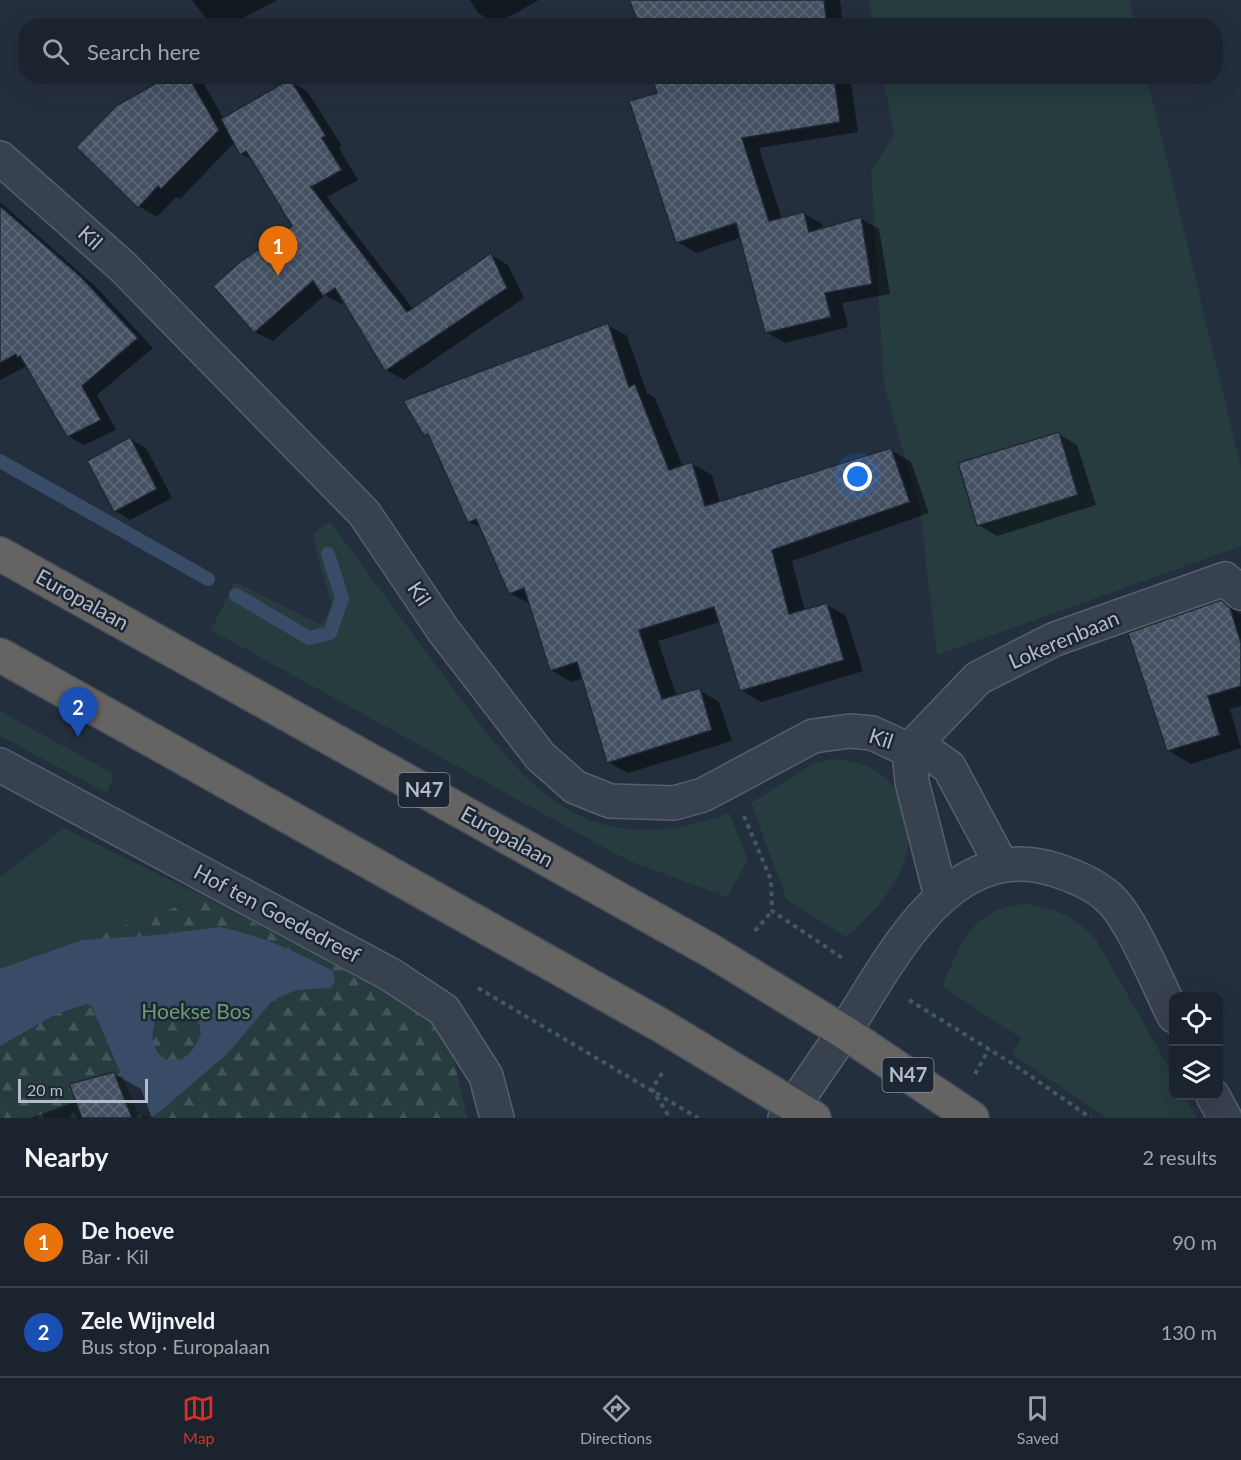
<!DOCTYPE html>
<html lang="en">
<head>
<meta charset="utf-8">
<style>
	body { margin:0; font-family:Lato,sans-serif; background:#242b36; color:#f1f3f6 }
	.controls { position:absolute; right:18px; bottom:18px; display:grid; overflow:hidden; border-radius:12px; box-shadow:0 6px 24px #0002 }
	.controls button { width:54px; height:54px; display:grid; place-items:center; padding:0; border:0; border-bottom:2px solid #39404a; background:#1b232e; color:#f1f3f6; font:30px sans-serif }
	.scale { position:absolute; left:18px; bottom:15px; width:130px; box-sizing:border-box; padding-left:6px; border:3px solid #b4bcc9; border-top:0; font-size:16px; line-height:21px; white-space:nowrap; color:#b4bcc9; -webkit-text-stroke:4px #1d2633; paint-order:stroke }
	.you { position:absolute; left:858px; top:477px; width:21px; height:21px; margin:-15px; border:4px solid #fff; border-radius:50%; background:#1a73e8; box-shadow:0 0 0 9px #1a73e833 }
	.badge { display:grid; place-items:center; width:39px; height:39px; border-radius:50%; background:#d93025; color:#fff; font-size:20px; font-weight:700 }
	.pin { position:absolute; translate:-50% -50px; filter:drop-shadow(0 2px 3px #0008) }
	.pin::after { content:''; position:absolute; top:32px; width:21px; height:18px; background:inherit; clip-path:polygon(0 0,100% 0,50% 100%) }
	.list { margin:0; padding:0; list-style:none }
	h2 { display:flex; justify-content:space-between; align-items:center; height:78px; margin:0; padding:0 24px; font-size:26px }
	h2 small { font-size:20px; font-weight:400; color:#a0a4aa }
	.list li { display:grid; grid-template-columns:39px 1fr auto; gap:18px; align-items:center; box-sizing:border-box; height:90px; padding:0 24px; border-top:2px solid #39404a }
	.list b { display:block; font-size:22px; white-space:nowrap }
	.list p { margin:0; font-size:20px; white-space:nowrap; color:#a0a4aa }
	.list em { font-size:20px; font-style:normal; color:#a0a4aa }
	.icon { flex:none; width:33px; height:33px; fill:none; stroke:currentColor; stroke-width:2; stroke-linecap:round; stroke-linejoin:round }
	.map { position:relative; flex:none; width:1241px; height:1118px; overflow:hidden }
	.search { position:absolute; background:#1b232e; box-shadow:0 6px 24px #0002; left:18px; right:18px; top:18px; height:66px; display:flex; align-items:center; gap:15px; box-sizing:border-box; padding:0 21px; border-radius:24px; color:#a0a4aa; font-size:22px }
	.sheet { height:258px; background:#1b232e }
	nav { display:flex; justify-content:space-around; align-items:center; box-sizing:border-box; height:84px; border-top:2px solid #39404a; background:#1b232e; font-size:16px; color:#a0a4aa }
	nav a { display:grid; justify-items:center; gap:3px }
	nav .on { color:#d93025 }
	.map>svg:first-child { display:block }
</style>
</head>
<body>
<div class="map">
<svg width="1241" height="1118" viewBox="0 0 1241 1118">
	<defs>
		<pattern id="forest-firs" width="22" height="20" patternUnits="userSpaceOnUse" patternTransform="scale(1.5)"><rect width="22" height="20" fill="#263c3f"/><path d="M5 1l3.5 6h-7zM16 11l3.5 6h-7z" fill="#435659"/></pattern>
		<pattern id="building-cross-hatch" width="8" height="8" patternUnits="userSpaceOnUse" patternTransform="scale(1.5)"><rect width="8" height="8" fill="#455162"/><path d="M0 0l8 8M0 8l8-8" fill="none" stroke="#5d6877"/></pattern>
	</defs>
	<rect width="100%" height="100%" fill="#242f3e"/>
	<g fill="#263c3f">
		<polygon points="868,0 1129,0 1135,25 873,25"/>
		<polygon points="883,77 1147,77 1241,468 1241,546 937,655 920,509 884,385 871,171 894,135"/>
		<path d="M 330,522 C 368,573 406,625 444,676 C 522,782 582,868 729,813 L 748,860 L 727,897 L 629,861 L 211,630 L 235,582 L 321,625 L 332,605 L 317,555 L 314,533 Z"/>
		<polygon points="0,711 114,774 107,793 0,736"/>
		<path d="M 833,759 C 863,761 892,772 901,803 C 904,812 909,824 909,834 C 910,873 874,915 846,937 L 787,900 L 751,803 L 811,765 Z"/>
		<polygon points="64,828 205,897 0,969 0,877"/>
		<path d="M 1027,904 C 1055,908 1078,918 1097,941 L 1173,1075 L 1174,1096 L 1185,1096 L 1197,1118 L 1107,1118 L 1012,1054 L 1021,1038 L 943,987 C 946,975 952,964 957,952 C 973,921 992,906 1027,904 Z"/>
	</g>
	<polygon fill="url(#forest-firs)" points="205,897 418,1009 450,1042 467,1118 0,1118 0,969"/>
	<path fill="#394c67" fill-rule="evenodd" d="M 219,927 C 261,935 296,952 333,971 L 335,982 L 330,988 L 296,990 L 272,1001 L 228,1053 L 158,1113 L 150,1118 L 138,1113 L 92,1007 L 87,1004 L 56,1014 L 0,1046 L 0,969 L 82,940 L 158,935 ZM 171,1009 C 188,1009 199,1014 201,1033 C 184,1082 140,1059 156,1019 Z"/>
	<g fill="#0007">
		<polygon points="192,0 277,0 228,26 219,26 205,17"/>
		<polygon points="470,0 539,0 496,24 478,13"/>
		<polygon points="631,0 840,0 843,26 642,26"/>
		<polygon points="172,76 194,76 202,81 224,119 290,81 307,91 342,146 339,148 358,180 327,197 414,310 491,255 508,265 524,298 404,380 386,370 345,302 341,304 325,295 273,341 255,332 294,227 254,161 241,154 235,142 180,199 176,197 157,217 139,206"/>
		<polygon points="652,76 850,76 858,132 759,148 782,219 803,213 822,224 823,229 861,219 879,229 890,294 842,303 848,327 785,343 766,332 742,237 696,253 678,242 659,94"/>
		<polygon points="0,202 97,288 153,348 97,395 116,430 84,445 68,436 27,366 0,380"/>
		<polygon points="607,325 627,336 647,393 655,398 683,467 692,464 712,475 720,503 891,450 911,462 929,513 792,561 805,611 826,604 846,616 863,671 761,702 741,690 720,622 658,641 677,697 699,690 719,702 732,741 628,773 608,762 583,678 571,682 551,670 530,604 510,593 483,529 469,522 431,437 425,434"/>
		<polygon points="1059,434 1077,445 1096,505 997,536 978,525"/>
		<polygon points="130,439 146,448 172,498 130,520 115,511"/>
		<polygon points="1221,602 1241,614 1241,706 1230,709 1241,748 1191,764 1168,750"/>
		<polygon points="114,1074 141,1089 152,1118 31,1118 77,1101"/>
	</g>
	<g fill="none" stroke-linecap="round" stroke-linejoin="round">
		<g stroke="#394c67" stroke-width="14">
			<polyline points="0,461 208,579"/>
			<polyline points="236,595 309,638 330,633 342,598 328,554"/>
		</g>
	</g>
	<g fill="url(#building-cross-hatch)" stroke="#1f2835" stroke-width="1.5">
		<polygon points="629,0 824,0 827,26 640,26"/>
		<polygon points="169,76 188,76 219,130 161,189 158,186 138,208 76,147 116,106"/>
		<polygon points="651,76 834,76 840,122 742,138 769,221 804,212 809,232 861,217 872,284 825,293 831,317 765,333 736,223 676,243 629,101 657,93"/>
		<polygon points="290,79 326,136 322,138 342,170 311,187 407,312 491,253 507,288 385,371 335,288 323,296 313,281 254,333 213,286 239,263 292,226 246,151 240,155 221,119"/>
		<polygon points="0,206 81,277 138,338 82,386 101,420 67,437 20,356 17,357 16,354 0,363"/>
		<polygon points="608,323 629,387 635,384 669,470 692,462 705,506 891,448 910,502 772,550 789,614 827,603 844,660 740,691 714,607 639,630 662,699 700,688 712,730 607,763 577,662 550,671 524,588 509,594 476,519 468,523 428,434 424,436 403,401"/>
		<polygon points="1059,432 1078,495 977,526 958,463"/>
		<polygon points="130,437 157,489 114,512 87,461"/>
		<polygon points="1221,600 1230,608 1241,643 1241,686 1208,696 1220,735 1167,751 1128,633"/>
		<polygon points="114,1072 132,1118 82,1118 69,1084"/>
	</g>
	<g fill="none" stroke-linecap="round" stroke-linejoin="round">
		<g stroke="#565f6c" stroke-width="36">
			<g id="minor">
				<polyline points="0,158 122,266 364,513 443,630 540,756 575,787 610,801 674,803 703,795 813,736 850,731 872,733 909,750 932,755 949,767 1001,864"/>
				<polyline points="909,750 978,678 1055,639 1225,579 1241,593"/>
				<polyline points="909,750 912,782 941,896"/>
				<polyline points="0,765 391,975 444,1010 486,1076 497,1118"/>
				<path d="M 844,1032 C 892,959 949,835 1056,870 C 1074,876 1094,884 1108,897 C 1131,916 1159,987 1174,1016"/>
				<polyline points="1213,1096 1225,1118"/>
			</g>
		</g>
		<g stroke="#565f6c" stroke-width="36">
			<polyline id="tertiary" points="785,1118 844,1032"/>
		</g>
		<g stroke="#434c59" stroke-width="36">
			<g id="trunk">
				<polyline points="0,554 708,949 844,1032 972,1118"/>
				<polyline points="0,655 662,1026 814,1118"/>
			</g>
		</g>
		<g stroke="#44595c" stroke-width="4" stroke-dasharray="4.5 4.5" stroke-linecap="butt">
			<polyline points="744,816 771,880 772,911 844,959"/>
			<polyline points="755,931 772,911"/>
			<polyline points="478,988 698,1118"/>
			<polyline points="909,1000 1013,1064 1091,1118"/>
			<polyline points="662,1073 652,1089 670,1118"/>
			<polyline points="975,1074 989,1049"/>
		</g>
		<use href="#minor" stroke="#38414e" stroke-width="33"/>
		<use href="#tertiary" stroke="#38414e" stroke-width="33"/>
		<use href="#trunk" stroke="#656462" stroke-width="33"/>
	</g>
	<g text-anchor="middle" stroke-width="5" stroke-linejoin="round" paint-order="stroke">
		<g fill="#1d2633" stroke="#878f9c" stroke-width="1.5">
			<rect x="398.5" y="773" width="51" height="34" rx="4.5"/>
			<rect x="882.5" y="1058" width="51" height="34" rx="4.5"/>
		</g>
		<g font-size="20" font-weight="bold" fill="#b4bcc9">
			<text x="424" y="797">N47</text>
			<text x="908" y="1082">N47</text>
		</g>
		<g font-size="21" fill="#b4bcc9" stroke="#1d2633">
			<text transform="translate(90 238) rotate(42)" y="7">Kil</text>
			<text transform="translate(419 594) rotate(56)" y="7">Kil</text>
			<text transform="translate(82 600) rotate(29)" y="7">Europalaan</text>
			<text transform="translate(1064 640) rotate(-23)" y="7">Lokerenbaan</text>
			<text transform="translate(881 739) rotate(18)" y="7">Kil</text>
			<text transform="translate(507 837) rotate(29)" y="7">Europalaan</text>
			<text transform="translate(277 914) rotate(28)" y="7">Hof ten Goededreef</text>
		</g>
		<g font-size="21" fill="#6b9a76" stroke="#1d2633">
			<text x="196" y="1019">Hoekse Bos</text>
		</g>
	</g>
</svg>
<div class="controls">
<button><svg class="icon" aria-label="locate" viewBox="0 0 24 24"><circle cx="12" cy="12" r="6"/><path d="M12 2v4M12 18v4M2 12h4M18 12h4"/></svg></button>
<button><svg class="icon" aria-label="layers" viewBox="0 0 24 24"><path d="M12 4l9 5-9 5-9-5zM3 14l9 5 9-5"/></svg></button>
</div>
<div class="scale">20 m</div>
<div class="you"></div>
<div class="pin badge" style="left:278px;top:276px;background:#e8710a">1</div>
<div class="pin badge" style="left:78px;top:737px;background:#1a4fb4">2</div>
<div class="search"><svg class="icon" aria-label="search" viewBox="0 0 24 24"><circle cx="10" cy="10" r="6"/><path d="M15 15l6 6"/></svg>Search here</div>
</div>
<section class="sheet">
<h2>Nearby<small>2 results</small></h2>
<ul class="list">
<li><span class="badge" style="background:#e8710a">1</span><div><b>De hoeve</b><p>Bar · Kil</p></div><em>90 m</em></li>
<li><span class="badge" style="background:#1a4fb4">2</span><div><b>Zele Wijnveld</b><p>Bus stop · Europalaan</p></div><em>130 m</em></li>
</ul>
</section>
<nav>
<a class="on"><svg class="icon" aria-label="map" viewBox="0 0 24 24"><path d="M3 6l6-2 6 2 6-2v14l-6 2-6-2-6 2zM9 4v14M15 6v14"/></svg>Map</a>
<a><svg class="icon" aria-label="directions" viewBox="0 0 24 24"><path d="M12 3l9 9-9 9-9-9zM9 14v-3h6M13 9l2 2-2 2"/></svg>Directions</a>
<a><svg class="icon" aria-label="saved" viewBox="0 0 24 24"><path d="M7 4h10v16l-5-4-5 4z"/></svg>Saved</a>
</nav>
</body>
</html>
